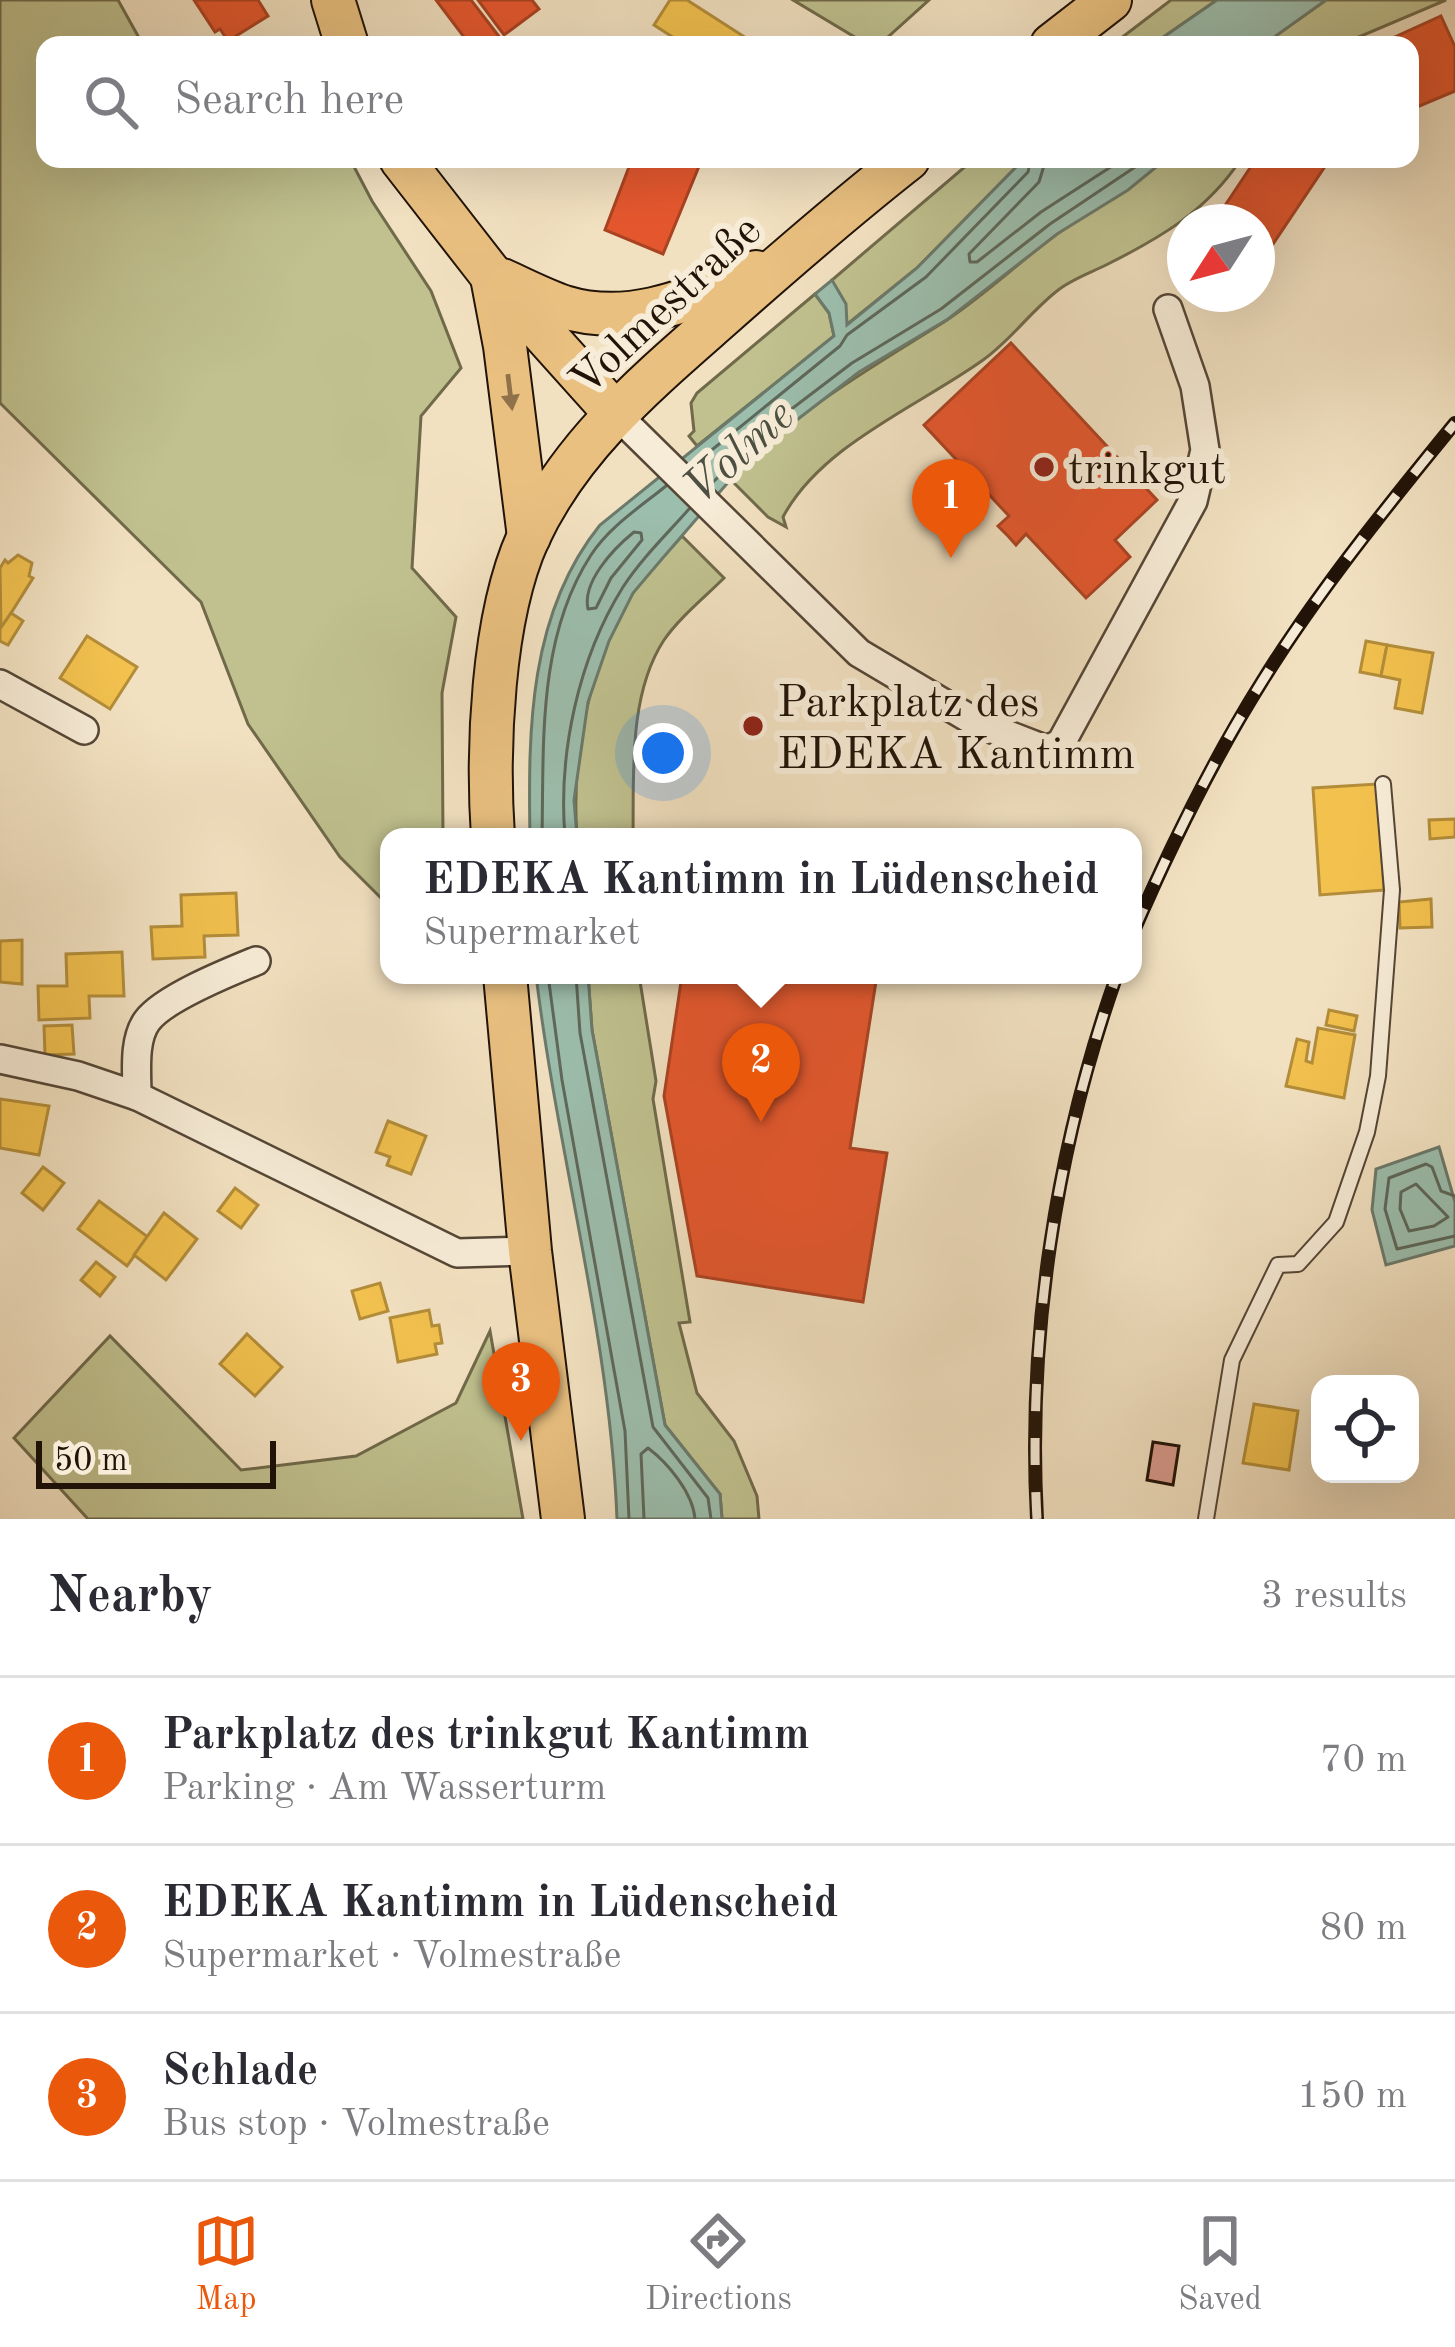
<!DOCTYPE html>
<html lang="en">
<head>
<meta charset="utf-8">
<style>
	body { margin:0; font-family:"Old Standard TT",serif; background:#f7f7f7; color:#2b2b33 }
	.controls { position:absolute; right:36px; bottom:36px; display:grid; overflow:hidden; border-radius:24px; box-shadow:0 12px 48px #0002 }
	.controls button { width:108px; height:108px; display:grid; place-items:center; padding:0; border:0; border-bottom:3px solid #e1e1e2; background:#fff; color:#2b2b33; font:60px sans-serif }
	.compass { position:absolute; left:1167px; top:204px; width:108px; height:108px; border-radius:50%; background:#fff; box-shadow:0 12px 48px #0002; rotate:234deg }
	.scale { position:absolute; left:36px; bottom:30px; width:240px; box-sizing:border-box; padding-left:12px; border:6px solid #211307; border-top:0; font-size:33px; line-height:42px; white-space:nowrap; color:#211307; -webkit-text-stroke:9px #f7ecd7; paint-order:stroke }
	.you { position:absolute; left:663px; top:753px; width:42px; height:42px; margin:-30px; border:9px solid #fff; border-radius:50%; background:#1a73e8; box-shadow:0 0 0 18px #1a73e833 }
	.badge { display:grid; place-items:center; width:78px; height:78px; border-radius:50%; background:#ea580c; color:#fff; font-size:39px; font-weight:700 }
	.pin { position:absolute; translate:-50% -99px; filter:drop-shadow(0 3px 6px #0008) }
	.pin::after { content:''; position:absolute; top:63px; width:42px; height:36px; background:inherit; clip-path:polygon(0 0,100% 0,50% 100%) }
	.popup { position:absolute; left:380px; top:828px; width:762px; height:156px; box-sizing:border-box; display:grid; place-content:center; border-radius:24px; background:#fff; filter:drop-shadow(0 3px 9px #0005); font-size:39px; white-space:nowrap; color:#7c7c81 }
	.popup b { font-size:45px; color:#2b2b33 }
	.popup::after { content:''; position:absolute; left:50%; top:100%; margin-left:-24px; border:24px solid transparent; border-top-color:#fff }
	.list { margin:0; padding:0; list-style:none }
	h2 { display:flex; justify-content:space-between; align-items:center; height:156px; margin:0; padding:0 48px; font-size:51px }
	h2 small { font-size:39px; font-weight:400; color:#7c7c81 }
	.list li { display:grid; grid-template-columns:78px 1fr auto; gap:36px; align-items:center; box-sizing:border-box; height:168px; padding:0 48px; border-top:3px solid #e1e1e2 }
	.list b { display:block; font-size:45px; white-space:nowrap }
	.list p { margin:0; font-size:39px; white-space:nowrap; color:#7c7c81 }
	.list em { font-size:39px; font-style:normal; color:#7c7c81 }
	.icon { flex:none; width:66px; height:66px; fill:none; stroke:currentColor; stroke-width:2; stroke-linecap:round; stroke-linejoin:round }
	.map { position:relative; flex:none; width:1455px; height:1519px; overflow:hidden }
	.search { position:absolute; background:#fff; box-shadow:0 12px 48px #0002; left:36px; right:36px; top:36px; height:132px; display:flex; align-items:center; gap:30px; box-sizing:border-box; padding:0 42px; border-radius:24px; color:#7c7c81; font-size:45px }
	.sheet { height:660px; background:#fff }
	nav { display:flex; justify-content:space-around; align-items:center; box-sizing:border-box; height:168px; border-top:3px solid #e1e1e2; background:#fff; font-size:33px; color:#7c7c81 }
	nav a { display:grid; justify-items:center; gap:6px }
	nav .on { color:#ea580c }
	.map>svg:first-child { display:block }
</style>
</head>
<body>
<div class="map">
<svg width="1455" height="1519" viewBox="0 0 1455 1519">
	<rect width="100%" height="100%" fill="#f2e1c1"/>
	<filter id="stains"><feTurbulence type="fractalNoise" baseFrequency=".00167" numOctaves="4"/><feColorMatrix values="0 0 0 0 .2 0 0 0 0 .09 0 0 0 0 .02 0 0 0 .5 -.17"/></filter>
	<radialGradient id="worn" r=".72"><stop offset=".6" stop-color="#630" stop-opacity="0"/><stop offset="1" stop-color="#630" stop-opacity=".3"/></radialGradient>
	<g fill="#c0c18f" stroke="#706a4b" stroke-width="3">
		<polygon points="0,0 118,0 143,45 45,45 45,159 350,159 372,201 431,291 461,368 421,416 412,568 456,617 442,693 443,837 389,837 389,906 340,857 248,724 201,602 0,403"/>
		<polygon points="793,0 929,0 879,45 868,45"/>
		<polygon points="1171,0 1217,0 1152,45 1112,45"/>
		<polygon points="1326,0 1446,0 1340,45 1263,45"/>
		<polygon points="974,159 1024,159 917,268 845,326 832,280"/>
		<path d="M 1166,159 L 1241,159 C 1207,211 1160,238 1106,265 C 1090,273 1070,280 1057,291 C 1030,312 1011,340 983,360 C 919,406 821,445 783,517 L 786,527 L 768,517 L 731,480 C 791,413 869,369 944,322 C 982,297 1016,265 1053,237 C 1090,210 1130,188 1166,159 Z"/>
		<polygon points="815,294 829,313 834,336 697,446 689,436 694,431 691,403 697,393"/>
		<path d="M 682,536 L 724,578 C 704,598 680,617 664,640 C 628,695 634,775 633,837 L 577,837 C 571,756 589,663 633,593 C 647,573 666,554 682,536 Z"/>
		<polygon points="588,975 639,975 656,1081 653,1099 690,1322 679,1323 697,1393 734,1441 757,1496 759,1519 722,1519 720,1494 665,1425 592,1030"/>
		<polygon points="490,1331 523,1519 88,1519 14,1438 110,1336 241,1470 356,1456 456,1403"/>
	</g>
	<g fill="#9cbead" stroke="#6b7a6b" stroke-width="3">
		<polygon points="1217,0 1326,0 1263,45 1152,45"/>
		<path d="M 1024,159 L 1166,159 L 1128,190 L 1057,234 L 948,319 L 859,372 L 789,426 L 737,472 L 661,560 L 633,593 L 609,641 L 588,702 L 574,800 L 577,837 L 530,837 C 528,729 529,613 600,525 L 834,336 L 829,313 L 815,294 L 832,280 L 846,304 L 847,325 L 917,268 Z"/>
		<path d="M 536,975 L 588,975 L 592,1030 L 665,1425 L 720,1494 L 722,1519 L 617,1519 C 610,1336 558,1157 536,975 Z"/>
		<polygon points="1439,1147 1455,1202 1455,1246 1386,1265 1372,1210 1376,1169"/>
	</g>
	<g fill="#f2c14e" stroke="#b38d39" stroke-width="3">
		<polygon points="670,0 687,0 757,45 685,45 654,25"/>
		<polygon points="18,555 32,563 29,576 33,578 1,629 0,568 5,560 8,563"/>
		<polygon points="11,613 23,621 8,645 0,641 0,629"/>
		<polygon points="87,636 137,667 110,709 60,678"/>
		<polygon points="1366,641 1387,645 1381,676 1360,672"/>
		<polygon points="1387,645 1433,653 1422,713 1395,708 1400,680 1381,676"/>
		<polygon points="1377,784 1384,890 1320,895 1313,788"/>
		<polygon points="1455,819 1455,837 1430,839 1429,820"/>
		<polygon points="236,893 238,935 204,936 205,957 153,959 151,927 182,926 181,895"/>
		<polygon points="1431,899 1432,927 1400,928 1399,902"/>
		<polygon points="22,940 22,984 0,982 0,941"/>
		<polygon points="122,952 124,996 89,996 90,1018 39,1020 38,986 67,986 66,954"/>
		<polygon points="1329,1010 1357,1016 1354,1031 1326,1025"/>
		<polygon points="72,1025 74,1054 45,1055 44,1026"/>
		<polygon points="1318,1028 1355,1035 1344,1098 1286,1086 1297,1039 1309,1042 1306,1061 1312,1063"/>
		<polygon points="0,1099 49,1106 39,1155 0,1148"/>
		<polygon points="388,1121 426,1136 411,1174 387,1165 390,1157 376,1152"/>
		<polygon points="43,1167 64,1183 43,1210 22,1193"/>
		<polygon points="235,1188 258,1205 241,1228 218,1211"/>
		<polygon points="99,1201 148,1237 127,1266 78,1229"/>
		<polygon points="164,1213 197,1239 166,1280 134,1255"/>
		<polygon points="96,1262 115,1277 100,1296 81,1280"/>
		<polygon points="380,1283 388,1311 360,1319 352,1291"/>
		<polygon points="429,1310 432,1326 439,1325 442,1343 435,1344 437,1354 398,1362 390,1318"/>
		<polygon points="247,1334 282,1367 255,1396 220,1364"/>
		<polygon points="1254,1404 1298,1411 1289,1470 1243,1463"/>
	</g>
	<g fill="#e4572e" stroke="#aa4322" stroke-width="3">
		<polygon points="194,0 258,0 268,16 228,41 220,29 215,32"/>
		<polygon points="436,0 471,0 501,39 493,45 470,45"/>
		<polygon points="478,0 532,0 539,9 504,35"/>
		<polygon points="1441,16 1455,47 1455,91 1410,110 1410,45 1377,45"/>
		<polygon points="632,159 702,159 663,254 605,230"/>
		<polygon points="1256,159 1330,159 1263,259 1257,254 1257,222 1214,222"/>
		<polygon points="1011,343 1157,500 1115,540 1130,557 1086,598 1026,534 1016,545 1008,536 998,526 1009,516 924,425"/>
		<polygon points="682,975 877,975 850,1148 887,1153 863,1302 697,1276 664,1096"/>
	</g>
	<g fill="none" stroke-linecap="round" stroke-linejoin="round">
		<g stroke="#5e685a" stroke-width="3">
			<polyline points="1046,159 1039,182 969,254 970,262 977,262 1041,212 1123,159"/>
			<polyline points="692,466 840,346 847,335 926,277 1028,172 1031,159"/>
			<polyline points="711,484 781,417 852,363 941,309 1050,224 1147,159"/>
			<path d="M 634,532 L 641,533 L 642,540 L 611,578 L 596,608 L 588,609 C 582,582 613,549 634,532 Z"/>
			<path d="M 542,837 C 544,744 537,638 591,555 C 609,527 640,507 666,486"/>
			<path d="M 565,837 C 558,754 578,659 623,587 C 641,559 667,534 689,509"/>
			<polyline points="548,975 562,1080 625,1431 629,1519"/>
			<polyline points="576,975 580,1033 653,1427 708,1498 711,1519"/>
			<polygon points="1416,1184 1448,1217 1434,1226 1409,1231 1400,1209 1401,1192"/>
			<polyline points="1455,1196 1441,1191 1432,1167 1426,1164 1389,1178 1385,1209 1397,1249 1455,1236"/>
			<path d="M 644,1519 L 641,1454 L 648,1448 C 668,1463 693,1493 695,1519"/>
		</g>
	</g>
	<polygon fill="#d7998b" stroke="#211307" stroke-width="3" points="1153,1442 1179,1446 1173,1485 1147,1480"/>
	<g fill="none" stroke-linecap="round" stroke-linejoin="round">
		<g stroke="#554636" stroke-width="18">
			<polyline id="lane" points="1206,1519 1232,1360 1278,1265 1298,1264 1336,1222 1367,1132 1378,1076 1392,890 1383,784"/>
		</g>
		<g stroke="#554636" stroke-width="32">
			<g id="street">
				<polyline points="614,412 859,653 977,723 1047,750 1061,743 1193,501 1205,450 1195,386 1168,309"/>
				<polyline points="0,684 84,730"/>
				<polyline points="0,1059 78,1076 137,1096 457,1253 530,1251"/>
				<path d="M 137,1096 C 137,1073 133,1040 147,1021 C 164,998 229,972 256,961"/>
			</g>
		</g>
		<g stroke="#211307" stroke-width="46">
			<g id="primary">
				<polyline points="333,0 347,45"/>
				<polyline points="1052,45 1110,0"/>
				<polyline points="401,159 492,276 614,412"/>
				<polyline points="492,277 505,346 529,537"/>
				<path d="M 502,280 C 522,289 543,300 564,307 C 633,328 694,297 756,272"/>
				<path d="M 493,837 C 487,750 492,618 528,538 C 570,447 645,384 719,319 C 781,264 843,210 908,159"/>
				<polyline points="505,975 530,1251 563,1519"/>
			</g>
		</g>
		<use href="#lane" stroke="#f7ecd7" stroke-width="14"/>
		<use href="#street" stroke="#f7ecd7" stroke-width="27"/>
		<use href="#primary" stroke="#e9c080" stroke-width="42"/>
		<g stroke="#211307" stroke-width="14">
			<g id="rail">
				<path d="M 1133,933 C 1171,845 1212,761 1263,680 C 1319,590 1388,505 1455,423"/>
				<path d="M 1037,1519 C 1027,1337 1056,1147 1117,975"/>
			</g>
		</g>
		<use href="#rail" stroke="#f7ecd7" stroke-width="9" stroke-dasharray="27" stroke-linecap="butt"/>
	</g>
	<defs><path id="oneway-solid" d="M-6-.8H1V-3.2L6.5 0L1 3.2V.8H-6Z" transform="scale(3)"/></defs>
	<use fill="#8f724a" href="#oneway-solid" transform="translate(510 392) rotate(83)"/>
	<g fill="#8f2418" stroke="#f7ecd7" stroke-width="4.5">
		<circle cx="1044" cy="467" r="12"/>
		<circle cx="753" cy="726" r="12"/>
	</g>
	<g text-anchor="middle" stroke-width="12" stroke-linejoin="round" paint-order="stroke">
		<g font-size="45" fill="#211307" stroke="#f7ecd7">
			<text transform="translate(664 304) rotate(-43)" y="16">Volmestraße</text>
		</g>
		<g font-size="45" fill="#211307" stroke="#f7ecd7" text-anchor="start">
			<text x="1068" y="483">trinkgut</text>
			<text x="777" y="716">Parkplatz des<tspan x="777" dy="52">EDEKA Kantimm</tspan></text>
		</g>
		<g font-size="48" font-style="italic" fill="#4c4f41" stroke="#f7ecd7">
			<text transform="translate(737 450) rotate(-42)" y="17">Volme</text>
		</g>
	</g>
	<rect width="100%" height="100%" filter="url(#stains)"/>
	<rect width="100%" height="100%" fill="url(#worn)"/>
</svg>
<div class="controls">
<button><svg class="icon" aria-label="locate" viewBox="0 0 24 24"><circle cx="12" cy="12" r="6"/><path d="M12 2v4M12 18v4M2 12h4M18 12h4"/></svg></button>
</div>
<svg class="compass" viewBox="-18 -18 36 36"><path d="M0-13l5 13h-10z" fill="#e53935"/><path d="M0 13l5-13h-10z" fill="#7c7c81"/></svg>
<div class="scale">50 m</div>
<div class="you"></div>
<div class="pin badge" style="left:951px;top:558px">1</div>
<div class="pin badge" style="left:761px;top:1122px">2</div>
<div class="popup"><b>EDEKA Kantimm in Lüdenscheid</b>Supermarket</div>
<div class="pin badge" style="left:521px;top:1441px">3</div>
<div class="search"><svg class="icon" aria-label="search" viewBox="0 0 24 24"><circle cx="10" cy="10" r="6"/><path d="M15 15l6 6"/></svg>Search here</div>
</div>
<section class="sheet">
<h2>Nearby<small>3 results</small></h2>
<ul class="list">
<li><span class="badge">1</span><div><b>Parkplatz des trinkgut Kantimm</b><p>Parking · Am Wasserturm</p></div><em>70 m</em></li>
<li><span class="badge">2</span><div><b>EDEKA Kantimm in Lüdenscheid</b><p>Supermarket · Volmestraße</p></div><em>80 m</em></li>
<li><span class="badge">3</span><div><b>Schlade</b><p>Bus stop · Volmestraße</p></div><em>150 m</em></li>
</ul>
</section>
<nav>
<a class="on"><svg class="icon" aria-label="map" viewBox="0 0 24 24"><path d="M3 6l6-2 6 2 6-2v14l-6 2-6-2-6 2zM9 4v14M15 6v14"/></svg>Map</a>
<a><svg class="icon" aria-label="directions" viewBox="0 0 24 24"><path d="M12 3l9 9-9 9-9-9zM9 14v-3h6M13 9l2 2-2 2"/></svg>Directions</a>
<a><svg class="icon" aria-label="saved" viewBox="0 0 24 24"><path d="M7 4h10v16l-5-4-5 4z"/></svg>Saved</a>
</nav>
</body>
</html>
